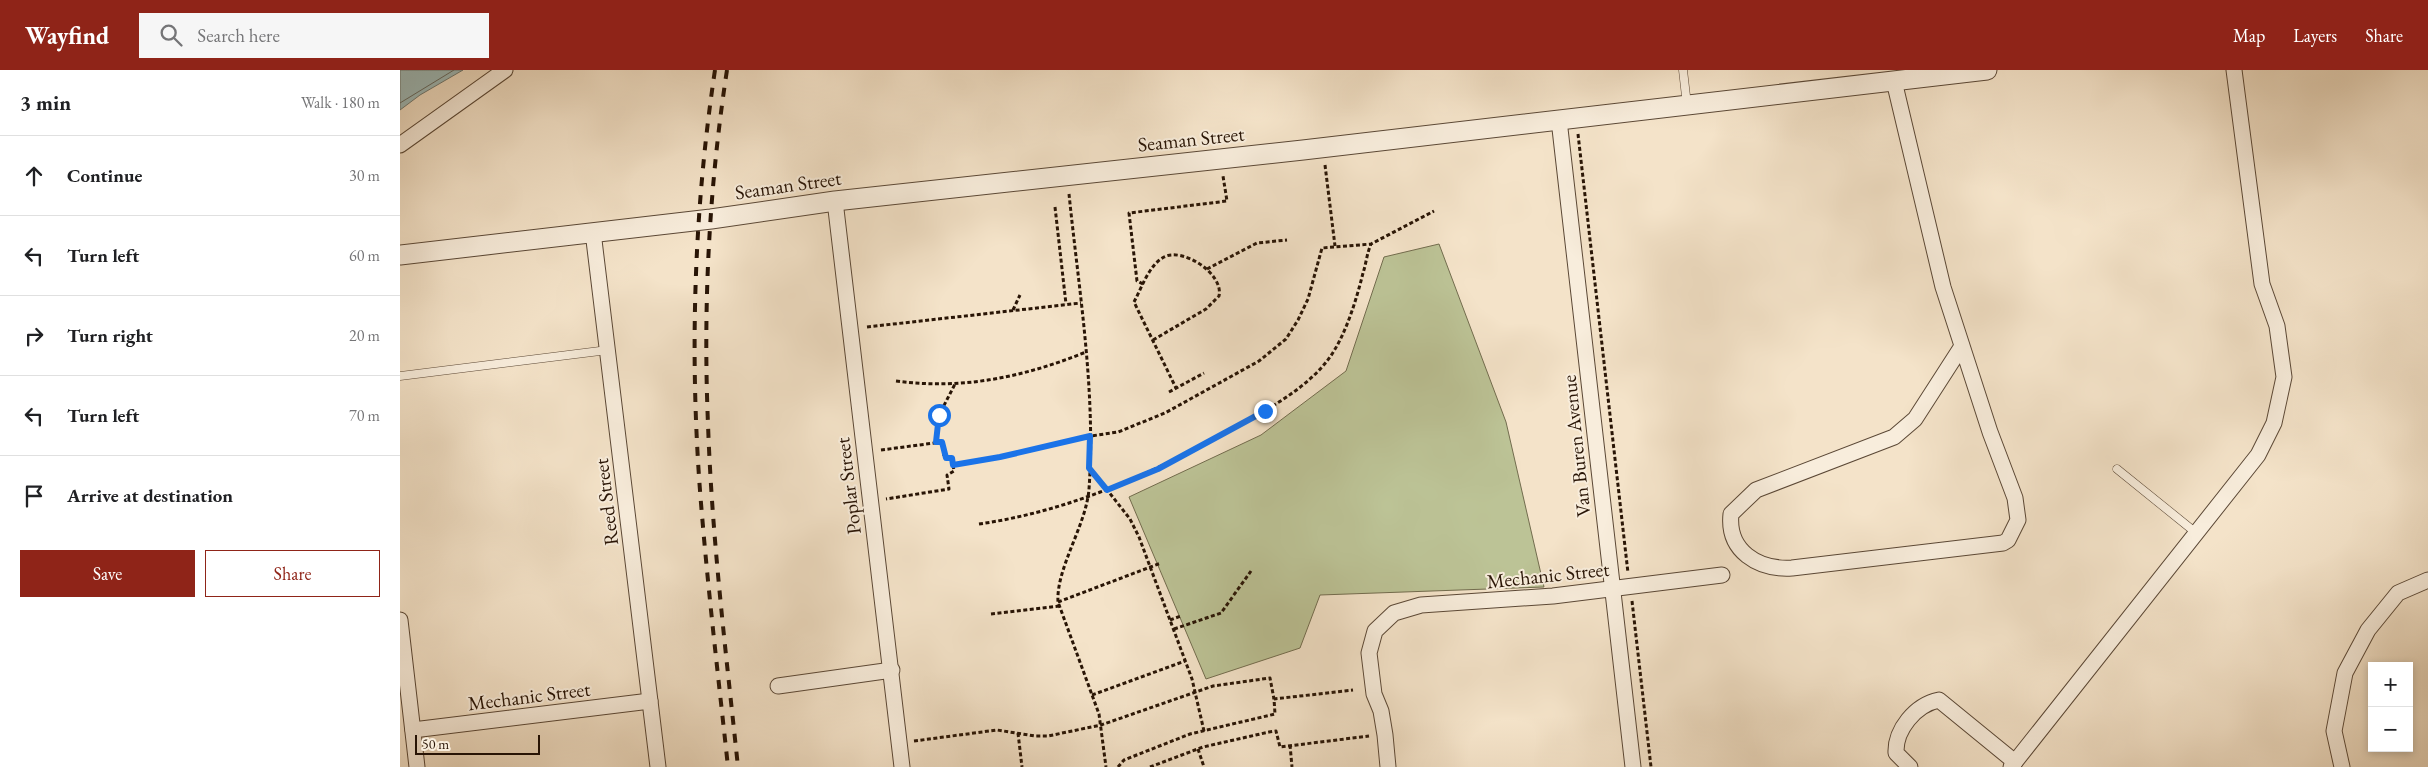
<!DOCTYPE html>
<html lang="en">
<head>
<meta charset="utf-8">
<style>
	body { margin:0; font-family:"EB Garamond",serif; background:#f6f6f6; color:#202124 }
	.controls { position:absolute; right:15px; bottom:15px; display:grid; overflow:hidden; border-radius:0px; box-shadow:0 2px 8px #0003 }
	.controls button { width:45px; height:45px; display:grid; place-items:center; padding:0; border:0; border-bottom:1px solid #e0e0e0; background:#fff; color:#202124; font:25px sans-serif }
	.scale { position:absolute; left:15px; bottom:12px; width:125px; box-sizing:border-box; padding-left:5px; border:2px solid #281405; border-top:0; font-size:14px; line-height:18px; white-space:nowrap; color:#281405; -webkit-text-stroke:4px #f8eddc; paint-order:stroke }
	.stop { position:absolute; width:15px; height:15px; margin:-11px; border:4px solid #1a73e8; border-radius:50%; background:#fff }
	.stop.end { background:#1a73e8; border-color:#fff; box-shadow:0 1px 5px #0008 }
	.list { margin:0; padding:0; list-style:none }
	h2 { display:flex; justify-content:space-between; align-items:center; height:65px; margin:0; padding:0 20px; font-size:21px }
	h2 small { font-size:16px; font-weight:400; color:#757577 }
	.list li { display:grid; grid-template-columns:32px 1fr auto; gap:15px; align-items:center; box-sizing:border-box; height:80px; padding:0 20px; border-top:1px solid #e0e0e0 }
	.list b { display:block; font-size:19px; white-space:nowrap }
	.list em { font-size:16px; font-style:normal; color:#757577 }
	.actions { display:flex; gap:10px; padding:15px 20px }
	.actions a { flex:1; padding:11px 0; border:1px solid #8f2418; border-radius:0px; text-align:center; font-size:18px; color:#8f2418 }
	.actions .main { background:#8f2418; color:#fff }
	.icon { flex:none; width:28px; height:28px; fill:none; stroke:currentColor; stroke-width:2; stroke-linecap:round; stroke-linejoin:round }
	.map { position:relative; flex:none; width:2028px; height:697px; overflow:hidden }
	header { display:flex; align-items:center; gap:30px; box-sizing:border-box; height:70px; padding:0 25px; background:#8f2418; color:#fff }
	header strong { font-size:24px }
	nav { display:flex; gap:28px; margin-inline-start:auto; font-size:18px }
	.search { width:350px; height:45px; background:#f6f6f6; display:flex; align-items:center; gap:12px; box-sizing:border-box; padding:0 18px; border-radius:0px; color:#757577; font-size:19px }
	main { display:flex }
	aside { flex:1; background:#fff }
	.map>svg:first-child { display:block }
</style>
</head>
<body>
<header>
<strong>Wayfind</strong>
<div class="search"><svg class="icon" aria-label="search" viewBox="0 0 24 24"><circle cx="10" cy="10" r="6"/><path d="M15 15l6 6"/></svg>Search here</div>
<nav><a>Map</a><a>Layers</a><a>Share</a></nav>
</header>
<main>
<aside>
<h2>3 min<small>Walk · 180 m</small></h2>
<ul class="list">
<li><svg class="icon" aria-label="ahead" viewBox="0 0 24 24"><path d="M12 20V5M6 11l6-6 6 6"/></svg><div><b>Continue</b></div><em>30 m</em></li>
<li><svg class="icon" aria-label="left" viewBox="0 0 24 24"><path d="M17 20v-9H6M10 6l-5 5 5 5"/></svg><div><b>Turn left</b></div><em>60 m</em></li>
<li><svg class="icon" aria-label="right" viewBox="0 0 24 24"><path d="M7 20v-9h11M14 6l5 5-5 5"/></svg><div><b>Turn right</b></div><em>20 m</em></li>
<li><svg class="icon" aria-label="left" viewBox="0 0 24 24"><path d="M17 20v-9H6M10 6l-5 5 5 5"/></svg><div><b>Turn left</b></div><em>70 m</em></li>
<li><svg class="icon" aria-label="arrive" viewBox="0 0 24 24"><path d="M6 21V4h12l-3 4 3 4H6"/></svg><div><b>Arrive at destination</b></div></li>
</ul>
<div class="actions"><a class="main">Save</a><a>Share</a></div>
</aside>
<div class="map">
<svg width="2028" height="697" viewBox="0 0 2028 697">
	<rect width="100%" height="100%" fill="#f4e3c9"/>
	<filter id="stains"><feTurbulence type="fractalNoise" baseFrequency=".004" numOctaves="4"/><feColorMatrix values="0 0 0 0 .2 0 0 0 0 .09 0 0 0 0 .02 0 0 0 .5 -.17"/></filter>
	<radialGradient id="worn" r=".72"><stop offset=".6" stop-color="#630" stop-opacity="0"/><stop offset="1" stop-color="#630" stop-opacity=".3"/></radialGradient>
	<polygon fill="#bcc396" stroke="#726c4e" points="1039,174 1106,352 1144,517 920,525 900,578 806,609 729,427 861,365 946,301 984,187"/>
	<polygon fill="#9ebdbd" stroke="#6f7973" points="0,0 63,0 20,25 0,40"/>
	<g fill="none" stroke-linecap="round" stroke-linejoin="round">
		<polyline stroke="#636861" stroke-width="1" points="0,33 54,0"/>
		<g stroke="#5b4836" stroke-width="9">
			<g id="service">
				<polyline points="1283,0 1287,35"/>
				<polyline points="0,306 208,280"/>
				<polyline points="1717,399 1795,462"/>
			</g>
		</g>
		<g stroke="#5b4836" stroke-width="17">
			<g id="minor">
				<path d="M 1494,11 L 1543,217 L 1590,362 L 1615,428 L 1618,450 L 1608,470 L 1603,473 L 1392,498 C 1358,500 1327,481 1331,444 L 1356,420 L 1494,367 L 1515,349 L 1562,276"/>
				<polyline points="1159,50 1233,697"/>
				<polyline points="0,75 105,0"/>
				<polyline points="435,131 502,697"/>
				<polyline points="193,162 258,697"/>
				<polyline points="0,550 17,697"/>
				<polyline points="378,616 492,600"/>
				<polyline points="13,660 250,631"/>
				<polyline points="988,697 985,665 981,641 974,624 969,583 975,561 994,543 1021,535 1153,526 1322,505"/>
				<path d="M 1510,697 L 1496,683 C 1495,660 1515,635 1539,630 L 1615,692"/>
				<polyline points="1611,697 1858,385 1874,353 1884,307 1877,256 1862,214 1834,0"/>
				<polyline points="1942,697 1934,661 1945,603 1968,560 1998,523 2028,510"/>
			</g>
		</g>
		<g stroke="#5b4836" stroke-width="21">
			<polyline id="tertiary" points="0,185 311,149 435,131 903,80 1587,0"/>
		</g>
		<g stroke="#281405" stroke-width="3" stroke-dasharray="4 2.5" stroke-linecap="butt">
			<polyline points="1178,64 1228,503"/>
			<polyline points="925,95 935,176"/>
			<path d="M 669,124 C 679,222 696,321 689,419 C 686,456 656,498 658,532 L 699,644 L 706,697"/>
			<polyline points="655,137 666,234"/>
			<polyline points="807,199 857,173 887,170"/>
			<polyline points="743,214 737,211 729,143 827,131 823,106"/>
			<polyline points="613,240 620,225"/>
			<polyline points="467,257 681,233"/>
			<path d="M 753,270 L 806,239 L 819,226 C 824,204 783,177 764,187 C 749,195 742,217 734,232 L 776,318"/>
			<path d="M 496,311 C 563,320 624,307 686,282"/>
			<polyline points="769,322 804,303"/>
			<polyline points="536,373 537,349 555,314"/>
			<polyline points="481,380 542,372 544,386 552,388 554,401 547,405 549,419 486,429"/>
			<polyline points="553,395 600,387 684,367 718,362 765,343 859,291 886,269 898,250 908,229 922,178 971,174 1034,141"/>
			<polyline points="690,398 730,449 739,467 792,609 804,661"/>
			<path d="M 579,454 C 671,441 756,402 836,357 C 868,339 908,318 930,287 C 946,264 956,231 963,203 C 966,194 967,183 971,174"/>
			<polyline points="1232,531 1251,697"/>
			<polyline points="658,532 761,493"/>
			<polyline points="591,544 659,536"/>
			<polyline points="770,550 781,546"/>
			<polyline points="774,559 821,543 851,501"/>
			<polyline points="692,625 785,591"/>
			<polyline points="618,663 622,697"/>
			<polyline points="514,671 597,660 635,666 648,666 701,655 813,616 870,608 874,629"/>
			<polyline points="890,675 892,697"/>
			<polyline points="798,679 804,697"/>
			<polyline points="718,697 724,690 790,664 875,644 874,629 953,620"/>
			<polyline points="750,697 803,677 869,662 876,661 880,677 969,666"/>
		</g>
		<use href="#service" stroke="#f8eddc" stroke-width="8"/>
		<use href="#minor" stroke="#f8eddc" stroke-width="15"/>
		<use href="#tertiary" stroke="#f8eddc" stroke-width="19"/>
		<g stroke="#281405" stroke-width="4" stroke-dasharray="9 9" stroke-linecap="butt">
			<path d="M 315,0 C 293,146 289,298 302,445 C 309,529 319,613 328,697"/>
			<path d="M 327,0 C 309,117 303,236 308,354 C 312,469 326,583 338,697"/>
		</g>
	</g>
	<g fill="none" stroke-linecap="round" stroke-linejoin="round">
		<polyline stroke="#1a73e8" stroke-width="6" points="539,345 536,372 542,372 546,388 552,388 553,395 600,387 690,366 689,398 707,420 758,399 865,341"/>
	</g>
	<g text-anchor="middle" stroke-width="4" stroke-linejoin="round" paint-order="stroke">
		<g font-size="20" fill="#281405" stroke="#f8eddc">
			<text transform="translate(791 69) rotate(-6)" y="7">Seaman Street</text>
			<text transform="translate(388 115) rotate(-8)" y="7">Seaman Street</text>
			<text transform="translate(1176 376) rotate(-96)" y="7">Van Buren Avenue</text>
			<text transform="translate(448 416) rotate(-97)" y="7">Poplar Street</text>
			<text transform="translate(206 432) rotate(-97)" y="7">Reed Street</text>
			<text transform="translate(1148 505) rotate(-6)" y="7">Mechanic Street</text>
			<text transform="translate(129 626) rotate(-7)" y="7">Mechanic Street</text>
		</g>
	</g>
	<rect width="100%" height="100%" filter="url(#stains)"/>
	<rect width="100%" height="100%" fill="url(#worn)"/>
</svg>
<div class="controls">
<button>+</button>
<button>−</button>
</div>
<div class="scale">50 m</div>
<div class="stop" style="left:539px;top:345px"></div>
<div class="stop end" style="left:865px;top:341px"></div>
</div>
</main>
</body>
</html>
